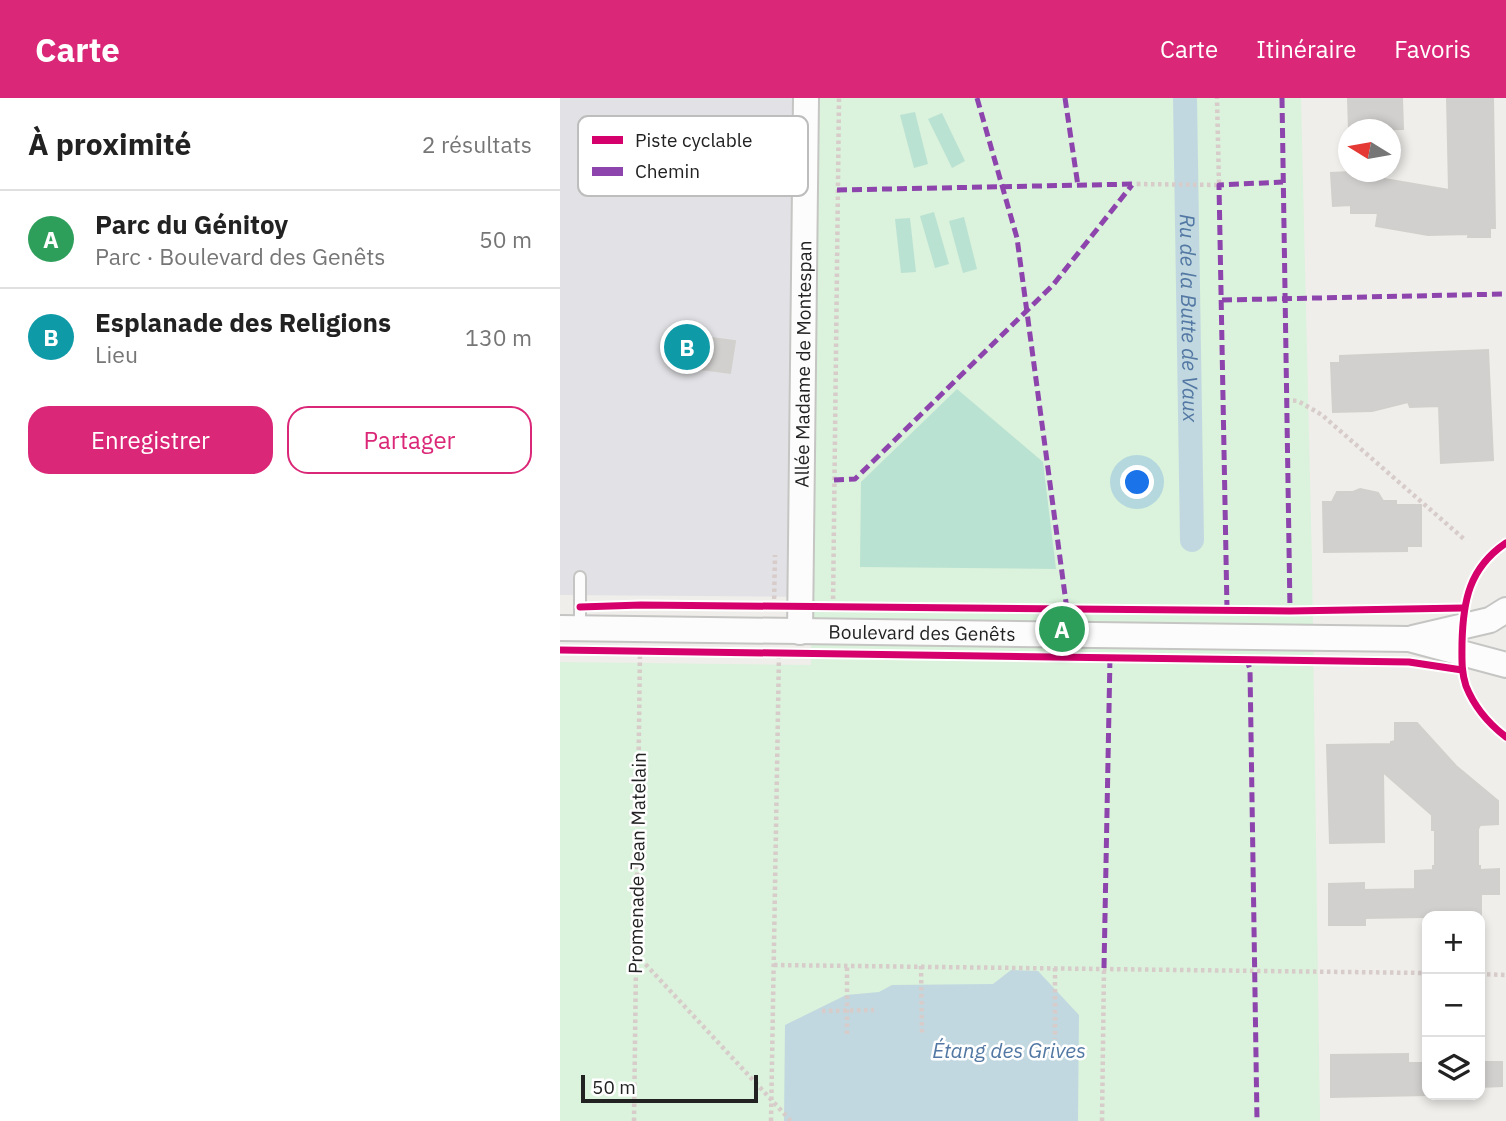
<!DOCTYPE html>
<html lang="fr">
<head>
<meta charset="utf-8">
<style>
	body { margin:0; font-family:"IBM Plex Sans",sans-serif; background:#f2f2f2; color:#222 }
	.controls { position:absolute; right:21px; bottom:21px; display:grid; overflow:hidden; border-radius:14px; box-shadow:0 4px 10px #0003 }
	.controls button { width:63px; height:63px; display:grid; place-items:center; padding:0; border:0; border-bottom:2px solid #e0e0e0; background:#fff; color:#222; font:35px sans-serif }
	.compass { position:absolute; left:778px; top:21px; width:63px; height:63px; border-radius:50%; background:#fff; box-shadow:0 4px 10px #0003; rotate:281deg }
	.scale { position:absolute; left:21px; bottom:18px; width:177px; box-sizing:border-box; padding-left:7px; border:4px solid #222; border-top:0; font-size:19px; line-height:24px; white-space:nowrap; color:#222; -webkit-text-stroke:5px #fff; paint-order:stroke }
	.you { position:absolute; left:578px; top:385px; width:24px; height:24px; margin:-18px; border:5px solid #fff; border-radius:50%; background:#1a73e8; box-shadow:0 0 0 10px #1a73e833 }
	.badge { display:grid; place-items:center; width:46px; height:46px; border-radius:50%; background:#db2777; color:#fff; font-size:23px; font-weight:700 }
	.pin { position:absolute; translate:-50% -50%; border:4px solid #fff; box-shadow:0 2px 7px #0006 }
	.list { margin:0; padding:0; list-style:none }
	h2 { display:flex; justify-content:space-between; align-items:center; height:91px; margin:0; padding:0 28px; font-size:30px }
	h2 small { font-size:23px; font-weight:400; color:#767676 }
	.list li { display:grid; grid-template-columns:46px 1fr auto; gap:21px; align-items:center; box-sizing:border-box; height:98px; padding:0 28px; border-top:2px solid #e0e0e0 }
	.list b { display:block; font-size:26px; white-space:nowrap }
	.list p { margin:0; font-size:23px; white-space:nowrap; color:#767676 }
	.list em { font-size:23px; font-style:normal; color:#767676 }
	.actions { display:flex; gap:14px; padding:21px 28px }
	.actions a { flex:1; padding:16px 0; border:2px solid #db2777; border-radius:21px; text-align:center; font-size:24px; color:#db2777 }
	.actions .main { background:#db2777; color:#fff }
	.icon { flex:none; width:38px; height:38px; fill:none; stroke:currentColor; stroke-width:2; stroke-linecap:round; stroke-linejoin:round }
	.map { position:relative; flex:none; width:946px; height:1023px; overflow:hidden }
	header { display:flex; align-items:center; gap:42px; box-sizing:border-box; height:98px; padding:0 35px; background:#db2777; color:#fff }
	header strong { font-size:33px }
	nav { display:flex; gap:38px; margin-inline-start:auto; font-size:24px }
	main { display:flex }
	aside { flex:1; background:#fff }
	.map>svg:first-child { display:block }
</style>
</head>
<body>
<header>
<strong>Carte</strong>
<nav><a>Carte</a><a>Itinéraire</a><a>Favoris</a></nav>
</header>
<main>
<aside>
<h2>À proximité<small>2 résultats</small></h2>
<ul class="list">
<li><span class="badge" style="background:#2e9e5b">A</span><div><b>Parc du Génitoy</b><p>Parc · Boulevard des Genêts</p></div><em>50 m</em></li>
<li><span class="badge" style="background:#0f9aa8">B</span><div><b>Esplanade des Religions</b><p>Lieu</p></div><em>130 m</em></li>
</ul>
<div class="actions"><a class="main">Enregistrer</a><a>Partager</a></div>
</aside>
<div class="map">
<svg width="946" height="1023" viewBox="0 0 946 1023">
	<rect width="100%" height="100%" fill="#efeeeb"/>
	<polygon fill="#dbf2dc" points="258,0 741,0 752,466 760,1023 0,1023 0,564 251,567"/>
	<g fill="#bae2d2">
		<polygon points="355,14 368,66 354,70 340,17"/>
		<polygon points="382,15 405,63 392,70 368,21"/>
		<polygon points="374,114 389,166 375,170 360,118"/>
		<polygon points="404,119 417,171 403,175 389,123"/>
		<polygon points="350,120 356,174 341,175 335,121"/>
		<polygon points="397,291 483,364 496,471 300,469 301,384"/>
	</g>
	<polygon fill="#e2e1e5" points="0,0 258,0 252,499 0,497"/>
	<polygon fill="#c2d8e0" points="451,872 478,873 519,917 518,1023 224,1023 225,927 286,897 319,894 332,887 433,886"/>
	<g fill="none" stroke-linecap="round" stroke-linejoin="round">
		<path stroke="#c2d8e0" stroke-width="24" id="s1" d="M 625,0 L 632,442"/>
	</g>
	<g fill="#d2d0ce" stroke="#d2d0cd" stroke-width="2">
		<polygon points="788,0 842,0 843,31 789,32"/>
		<polygon points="887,0 933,0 935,130 930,130 930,139 908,139 909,136 868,137 816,128 818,115 791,115 791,107 773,108 771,75 791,74 791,80 813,79 889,92"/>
		<polygon points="114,235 175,243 170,275 110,267"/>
		<polygon points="928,252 933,362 881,365 879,308 850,309 848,304 812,313 773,314 771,265 780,265 780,258"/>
		<polygon points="800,391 818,395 823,403 836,403 836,407 861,407 861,448 847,448 847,453 764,454 763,404 772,404 777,394 793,394"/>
		<polygon points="835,625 857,625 896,668 938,703 938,726 920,727 918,731 918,768 920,768 920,772 939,771 939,796 921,796 921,818 805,820 805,827 769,827 769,786 804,785 804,792 855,791 855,773 873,772 873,768 875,768 875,732 872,732 872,717 823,674 824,744 770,745 767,647 831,646 831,644 835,643"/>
		<polygon points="848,956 848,965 867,965 867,997 771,999 771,957"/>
		<polygon points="920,964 942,964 942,988 920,989"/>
	</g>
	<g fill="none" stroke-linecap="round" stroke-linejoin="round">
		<g stroke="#c5c5c3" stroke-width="14">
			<polyline id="service" points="20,531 20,479"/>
		</g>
		<g stroke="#c5c5c3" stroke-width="28">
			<g id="tertiary">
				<path id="s2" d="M 0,530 L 849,541 L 946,567"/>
				<path id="s3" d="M 240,534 L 246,0"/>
				<polyline points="853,540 930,522 946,512"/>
			</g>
		</g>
		<g stroke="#d7ccca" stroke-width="4.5" stroke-dasharray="3.5 3.5" stroke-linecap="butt">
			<polyline points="577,86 659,87 657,0"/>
			<polyline points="726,302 738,303 762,317 904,441"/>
			<polyline points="214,508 215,457"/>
			<polyline points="273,508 279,0"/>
			<polyline points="76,856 231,1023"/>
			<polyline points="214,867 867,875"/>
			<polyline points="361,868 362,938"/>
			<polyline points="495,870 495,941"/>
			<polyline points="920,876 946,877"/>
			<polyline points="262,913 314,912"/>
			<polyline points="287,936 287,868"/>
			<polyline points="74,1023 80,551"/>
			<polyline points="211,1023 219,555"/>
			<polyline points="542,1023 544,870"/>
		</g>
		<use href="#service" stroke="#fdfcfc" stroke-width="10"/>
		<use href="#tertiary" stroke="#fdfcfc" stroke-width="24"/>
		<g stroke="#8e44ad" stroke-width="5" stroke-dasharray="10 5" stroke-linecap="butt">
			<polyline points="417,0 457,140 507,512"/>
			<polyline points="505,0 518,88"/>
			<polyline points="722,0 730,513"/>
			<polyline points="277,92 577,86"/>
			<polyline points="662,202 946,196"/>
			<polyline points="274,382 295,381 493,187 572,87"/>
			<polyline points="667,512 659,87 723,84"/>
			<polyline points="686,560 690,571 697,1023"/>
			<polyline points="544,870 550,559"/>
		</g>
		<g stroke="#fff" stroke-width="11">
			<g id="cycleway">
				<path d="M 946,445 C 909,470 903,503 902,545 C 902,560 901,573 906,588 C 914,608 929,626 946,639"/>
				<polyline points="20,509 81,507 730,513 903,510"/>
				<polyline points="0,552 849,564 902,572"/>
			</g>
		</g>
		<use href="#cycleway" stroke="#d6006c" stroke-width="7"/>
	</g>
	<g text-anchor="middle" stroke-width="5" stroke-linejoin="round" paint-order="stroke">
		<g font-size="19" fill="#222" stroke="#fff">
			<text dy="7" stroke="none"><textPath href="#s3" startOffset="268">Allée Madame de Montespan</textPath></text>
			<text dy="7" stroke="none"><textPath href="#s2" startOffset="362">Boulevard des Genêts</textPath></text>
			<text transform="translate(77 765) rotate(-89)" y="7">Promenade Jean Matelain</text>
		</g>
		<g font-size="21" font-style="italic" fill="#5278a3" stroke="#fff">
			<text dy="7" stroke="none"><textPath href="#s1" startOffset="220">Ru de la Butte de Vaux</textPath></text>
			<text x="449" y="960">Étang des Grives</text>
		</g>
	</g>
	<rect x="18" y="18" width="230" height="80" rx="10" fill="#fff" stroke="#bdbdbd" stroke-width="2"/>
	<rect x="32" y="38" width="31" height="8" fill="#d6006c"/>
	<rect x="32" y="69" width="31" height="9" fill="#8e44ad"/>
	<g font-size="19" fill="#222">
		<text x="75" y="49">Piste cyclable</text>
		<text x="75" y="80">Chemin</text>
	</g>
</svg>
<div class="controls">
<button>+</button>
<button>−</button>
<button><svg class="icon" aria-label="layers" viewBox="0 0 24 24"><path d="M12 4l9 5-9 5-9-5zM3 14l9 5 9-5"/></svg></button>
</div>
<svg class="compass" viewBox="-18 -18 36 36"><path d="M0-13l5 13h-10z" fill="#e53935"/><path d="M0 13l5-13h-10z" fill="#767676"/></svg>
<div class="scale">50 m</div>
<div class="you"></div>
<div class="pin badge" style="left:502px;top:531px;background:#2e9e5b">A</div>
<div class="pin badge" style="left:127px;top:249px;background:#0f9aa8">B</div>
</div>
</main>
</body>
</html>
